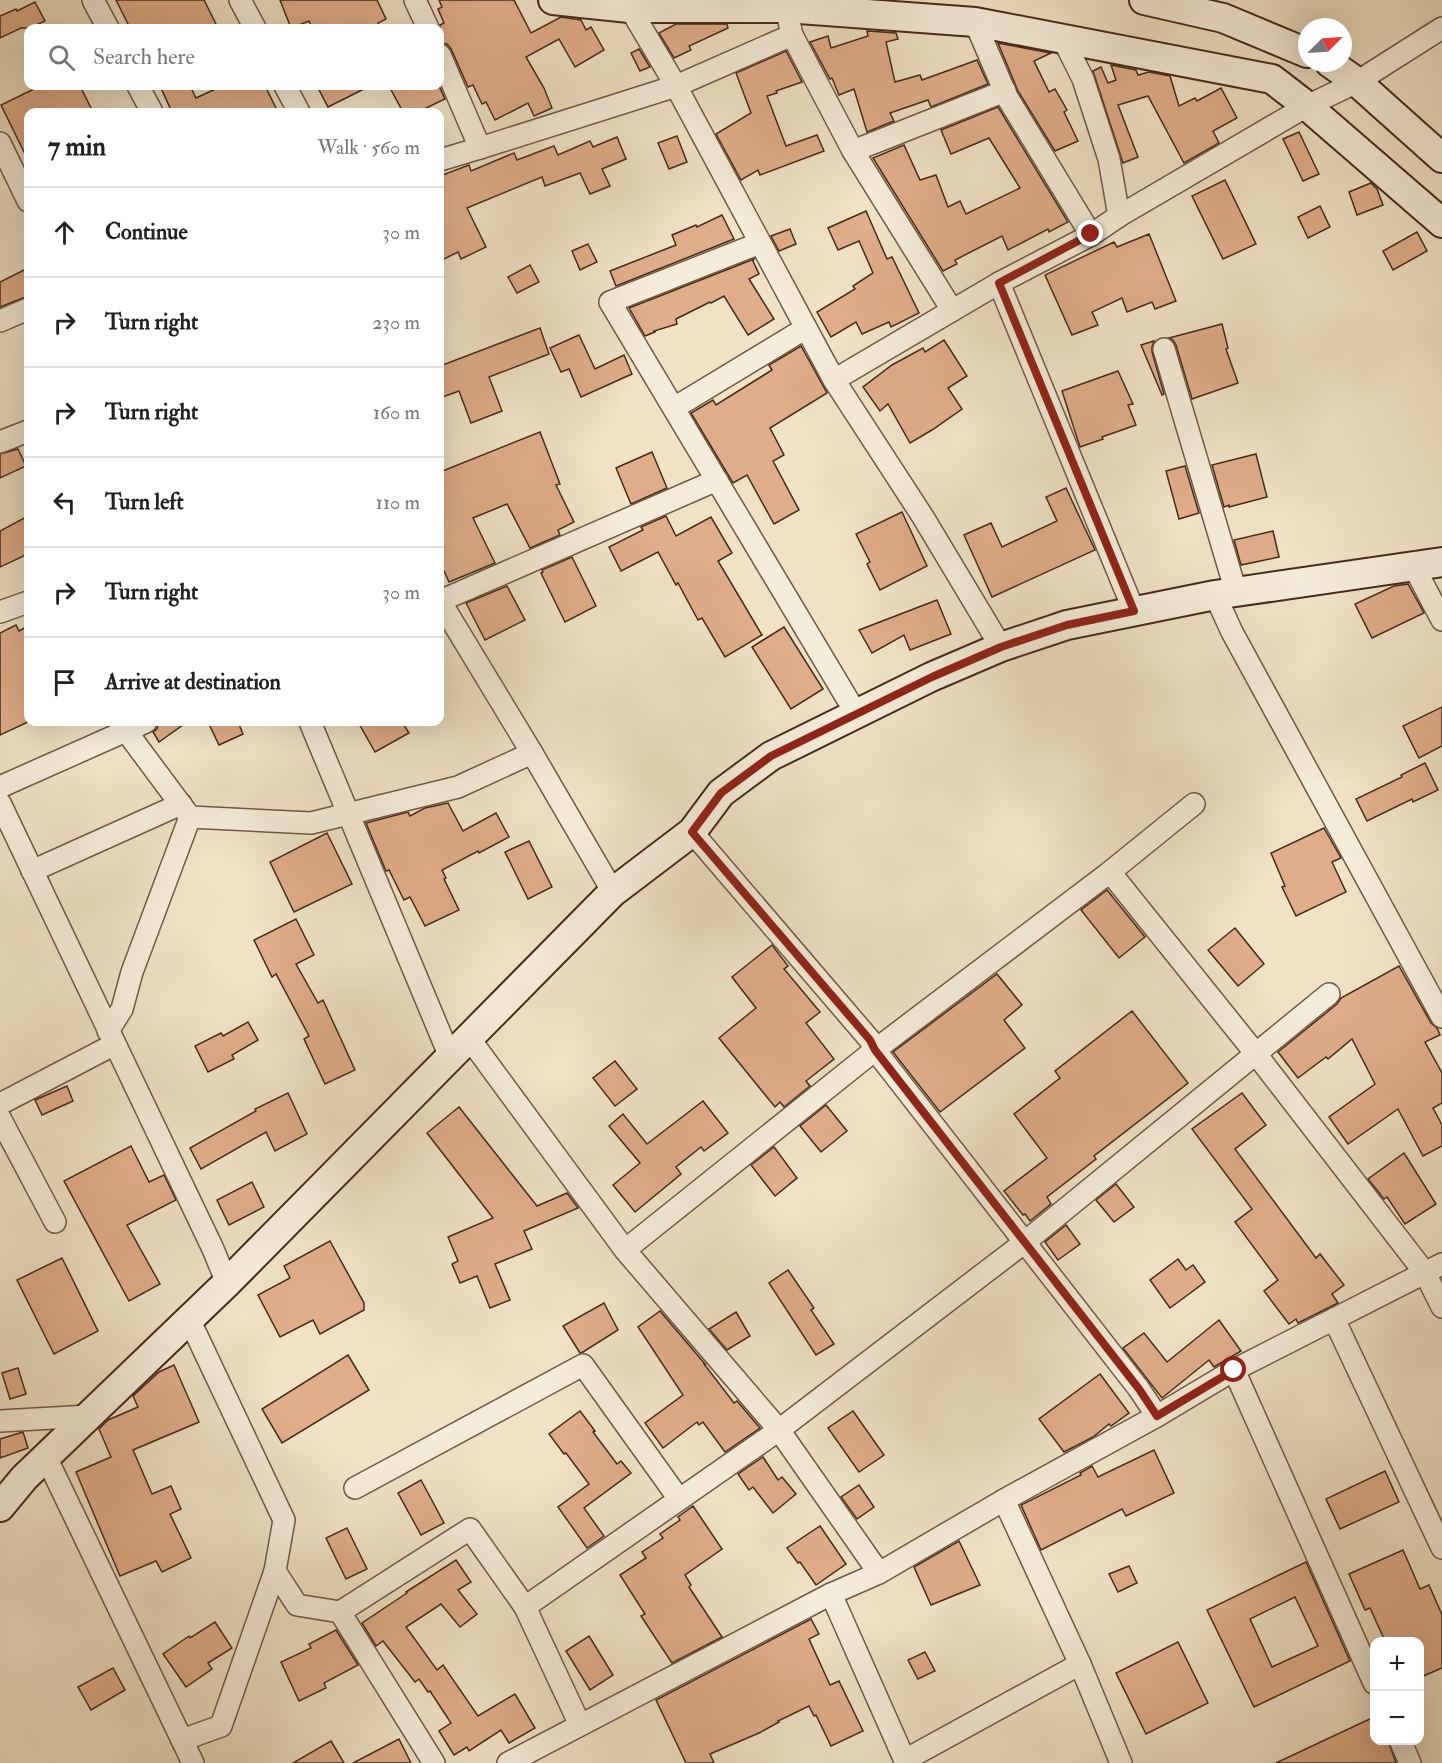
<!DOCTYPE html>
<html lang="en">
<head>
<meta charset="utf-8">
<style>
	body { margin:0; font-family:"IM FELL Double Pica",serif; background:#f2f2f2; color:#222 }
	.controls { position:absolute; right:18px; bottom:18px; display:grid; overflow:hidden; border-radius:12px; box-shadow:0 6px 24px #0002 }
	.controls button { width:54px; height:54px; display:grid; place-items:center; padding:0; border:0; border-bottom:2px solid #e0e0e0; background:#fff; color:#222; font:30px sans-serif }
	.compass { position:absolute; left:1298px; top:18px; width:54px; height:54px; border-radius:50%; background:#fff; box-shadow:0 6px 24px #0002; rotate:66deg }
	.stop { position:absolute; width:18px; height:18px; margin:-14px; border:4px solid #8f2418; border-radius:50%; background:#fff }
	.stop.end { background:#8f2418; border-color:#fff; box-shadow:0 2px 6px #0008 }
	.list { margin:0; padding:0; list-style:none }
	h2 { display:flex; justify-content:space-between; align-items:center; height:78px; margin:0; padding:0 24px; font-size:26px }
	h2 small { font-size:20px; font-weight:400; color:#767676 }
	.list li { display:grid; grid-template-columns:39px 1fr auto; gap:18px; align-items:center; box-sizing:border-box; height:90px; padding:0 24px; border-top:2px solid #e0e0e0 }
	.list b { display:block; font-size:22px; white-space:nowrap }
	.list em { font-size:20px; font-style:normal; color:#767676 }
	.icon { flex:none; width:33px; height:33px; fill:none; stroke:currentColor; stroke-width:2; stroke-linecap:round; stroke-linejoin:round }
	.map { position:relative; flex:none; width:1442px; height:1763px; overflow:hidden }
	.search { position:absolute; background:#fff; box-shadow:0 6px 24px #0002; left:24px; top:24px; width:420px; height:66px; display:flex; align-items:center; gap:15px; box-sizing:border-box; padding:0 21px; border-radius:12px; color:#767676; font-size:22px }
	.panel { position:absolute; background:#fff; box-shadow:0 6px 24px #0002; left:24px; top:108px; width:420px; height:618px; border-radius:12px }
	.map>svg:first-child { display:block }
</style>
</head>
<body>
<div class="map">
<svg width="1442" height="1763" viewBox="0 0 1442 1763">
	<rect width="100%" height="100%" fill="#efe2c5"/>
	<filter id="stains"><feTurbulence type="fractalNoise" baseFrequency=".00333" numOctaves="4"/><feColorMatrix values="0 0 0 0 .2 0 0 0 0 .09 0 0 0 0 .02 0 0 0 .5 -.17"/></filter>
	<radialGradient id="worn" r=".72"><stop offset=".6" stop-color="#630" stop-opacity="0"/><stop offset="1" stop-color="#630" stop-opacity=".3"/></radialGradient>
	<g fill="#dfad89" stroke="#462b1b" stroke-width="1.5" fill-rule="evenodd">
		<polygon points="116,0 204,0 218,28 130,28"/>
		<polygon points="280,0 377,0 386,19 378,23 380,28 312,28 309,21 291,28"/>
		<polygon points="439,0 514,0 531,33 561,17 581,20 586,30 591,27 604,50 575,67 559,39 526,57 544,88 552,108 534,116 528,103 495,120 486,102 482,104 473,85 468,87 451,49 447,44 440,43 440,25 444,23 438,9 442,7"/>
		<polygon points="35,2 45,21 30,28 21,28 0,38 0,16 16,9 17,11"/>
		<polygon points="676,24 727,24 728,28 689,46 691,50 674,58 659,33"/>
		<polygon points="867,31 896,33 898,39 886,42 895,82 920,75 922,80 977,60 988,84 931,107 928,100 890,113 894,121 867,132 854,89 839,95 832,78 830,79 810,42 828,36 831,48 868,36"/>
		<polygon points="998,43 1051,53 1034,61 1049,92 1055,89 1067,110 1064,112 1078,141 1055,151 1018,91"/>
		<polygon points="639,49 650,67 640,71 631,53"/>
		<polygon points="786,51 802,82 776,91 777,93 767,96 786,146 817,135 824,151 760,175 758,170 741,180 716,134 751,113 736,73"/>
		<polygon points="1111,65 1136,70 1138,75 1149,72 1170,76 1179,106 1195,98 1197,101 1221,88 1237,118 1213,131 1219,143 1184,163 1148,96 1118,105 1138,157 1123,163 1093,71 1101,67 1108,83 1116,80"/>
		<polygon points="40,86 80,86 93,112 28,112 28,160 1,105"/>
		<polygon points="160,86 190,86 196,98 222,86 265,86 278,112 167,112 171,110"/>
		<polygon points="317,86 370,86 328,107"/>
		<polygon points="389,86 439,86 445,99 418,112 403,112"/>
		<polygon points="998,107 1068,222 1049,232 1048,229 1008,250 1002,236 955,260 957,264 943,271 873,158 904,145 920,180 936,175 948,207 960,201 966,214 1020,188 989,138 951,154 941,130"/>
		<polygon points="1299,132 1319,174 1303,181 1283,139"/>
		<polygon points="677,136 687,162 669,169 658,143"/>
		<polygon points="617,137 626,159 602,169 610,186 590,194 580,173 545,186 542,177 467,208 486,247 461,259 458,252 440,261 440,176 469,165 471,171 514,153 517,160 554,146 558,155 590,141 593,147"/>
		<polygon points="1225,180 1256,244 1223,259 1192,196"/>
		<polygon points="1371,183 1377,189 1383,205 1357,215 1349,192"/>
		<polygon points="1320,206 1330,227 1308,238 1298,217"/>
		<polygon points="866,211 887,259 892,257 919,313 891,327 889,322 862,334 856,322 831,337 817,312 855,289 853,286 873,273 859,241 838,250 828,228"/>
		<polygon points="722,215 734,239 616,286 610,271 676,245 672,235 696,225 697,227"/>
		<polygon points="790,229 796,244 779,251 771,236"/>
		<polygon points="1417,232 1427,251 1393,270 1383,251"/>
		<polygon points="1149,234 1176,301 1155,309 1152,302 1127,312 1122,298 1092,312 1098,325 1072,335 1045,275 1114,242 1117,247"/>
		<polygon points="588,244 597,262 580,270 572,251"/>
		<polygon points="754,259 753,261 759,274 749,279 774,319 748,335 724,296 711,303 710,302 676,319 677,324 654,331 655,332 645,336 629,308"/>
		<polygon points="530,265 539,282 517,293 508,277"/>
		<polygon points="28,268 28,296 0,307 0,282"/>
		<polygon points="1222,324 1228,348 1226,349 1238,383 1192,399 1176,345 1173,340 1169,338"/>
		<polygon points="540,328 549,354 489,377 502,411 471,423 459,391 440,398 440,366"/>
		<polygon points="579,335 595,369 624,355 632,374 581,397 569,369 561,372 550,348"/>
		<polygon points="944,340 967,376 948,388 962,409 932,430 910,443 888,404 880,411 863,387 892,365 923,348 925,352"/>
		<polygon points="1154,341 1152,347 1152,352 1164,394 1162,395 1141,345"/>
		<polygon points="801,346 827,393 770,428 784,455 773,461 799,510 774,524 747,475 733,483 691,413 713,400 716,405 772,370 769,365"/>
		<polygon points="1118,371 1133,404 1128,405 1136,425 1102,437 1103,439 1080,447 1062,391"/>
		<polygon points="540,432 560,484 556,485 574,522 558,530 560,535 530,548 507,504 473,518 495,563 449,582 440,562 440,472"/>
		<polygon points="18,449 26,466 0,478 0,454"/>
		<polygon points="652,452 667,488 631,504 616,468"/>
		<polygon points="1256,454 1267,497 1229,507 1229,505 1224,507 1212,465"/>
		<polygon points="1185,466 1199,513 1179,519 1166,471"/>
		<polygon points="1066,488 1095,550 992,597 964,535 991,523 1002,547 1057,521 1046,497"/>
		<polygon points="902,512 927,566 880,590 867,564 870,562 856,534"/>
		<polygon points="28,516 28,554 0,567 0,531"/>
		<polygon points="666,516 676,536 711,517 732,553 718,561 762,635 725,657 702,618 698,620 678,583 676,585 658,552 621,571 609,547 643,530 641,527"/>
		<polygon points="1273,531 1279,557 1241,565 1234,540"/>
		<polygon points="572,557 596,606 565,622 541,573 543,572 542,570"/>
		<polygon points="1408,584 1424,613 1372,638 1355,604 1394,586"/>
		<polygon points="507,586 525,620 485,640 466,603"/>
		<polygon points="937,600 951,634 910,650 904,635 872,653 859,630"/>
		<polygon points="16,625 19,631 28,626 28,722 0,735 0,633"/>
		<polygon points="784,627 823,689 791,709 752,647"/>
		<polygon points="1442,707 1442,746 1419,758 1403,726"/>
		<polygon points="158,722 187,722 159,742 153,732 157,729"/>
		<polygon points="208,722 238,722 243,734 219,745"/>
		<polygon points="358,722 402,722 409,733 375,752"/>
		<polygon points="1425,763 1438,790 1413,802 1412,799 1367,821 1356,799 1402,777 1401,775"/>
		<polygon points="448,803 463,831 496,813 509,837 479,853 478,851 442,870 446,878 444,879 459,910 425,926 410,897 404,900 389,870 386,871 366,823 408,812 410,816 425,808"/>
		<polygon points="1324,828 1341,858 1332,862 1346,892 1296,916 1282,887 1285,886 1271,853"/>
		<polygon points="327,833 352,884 294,912 270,862"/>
		<polygon points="529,841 552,887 528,899 505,852"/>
		<polygon points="1107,890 1145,937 1119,958 1081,910"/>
		<polygon points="296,919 314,955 296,964 318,1003 323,1000 355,1070 325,1084 304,1039 309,1036 276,974 272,977 254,940"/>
		<polygon points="1235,928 1264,964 1238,986 1208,950"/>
		<polygon points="772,945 788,966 784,969 820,1012 806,1023 834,1059 806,1081 810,1086 784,1107 780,1102 775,1107 719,1038 756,1008 732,977"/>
		<polygon points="1399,966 1431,1023 1437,1028 1440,1035 1425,1042 1442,1073 1442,1103 1433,1108 1442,1125 1442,1146 1423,1156 1398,1109 1348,1144 1329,1117 1375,1084 1352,1039 1328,1059 1326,1057 1298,1078 1278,1052 1337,1004 1341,998"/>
		<polygon points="997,974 1022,1005 1004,1020 1025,1048 940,1112 893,1052"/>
		<polygon points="1132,1011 1188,1083 1094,1156 1096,1159 1047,1197 1051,1204 1030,1221 1025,1214 1023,1215 1004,1191 1047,1158 1014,1114 1060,1078 1055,1071"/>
		<polygon points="248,1022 258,1040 232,1055 234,1059 208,1072 195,1046 221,1033 223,1036"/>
		<polygon points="615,1061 637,1089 615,1106 593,1078"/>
		<polygon points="67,1086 73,1101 42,1115 35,1100"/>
		<polygon points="288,1093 307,1134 275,1151 266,1132 201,1169 190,1148 256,1111 255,1109"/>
		<polygon points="1242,1093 1266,1125 1235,1149 1316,1258 1320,1254 1344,1285 1332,1294 1338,1303 1298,1323 1296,1319 1289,1324 1264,1291 1278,1280 1235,1222 1252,1209 1192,1129"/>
		<polygon points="703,1101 728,1133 704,1151 701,1147 676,1167 681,1174 635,1212 613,1185 640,1163 609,1126 623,1114 647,1144"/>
		<polygon points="826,1105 847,1131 821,1152 800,1126"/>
		<polygon points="459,1107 537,1206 567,1193 578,1208 524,1231 532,1249 495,1264 510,1300 490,1308 477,1276 460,1283 452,1264 458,1261 448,1237 493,1218 427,1133"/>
		<polygon points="131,1146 149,1182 164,1175 176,1200 127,1225 160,1284 129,1301 64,1181"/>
		<polygon points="774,1147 797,1178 775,1196 751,1165"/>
		<polygon points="1404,1153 1436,1204 1405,1224 1387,1197 1384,1199 1368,1179"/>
		<polygon points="252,1182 264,1207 229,1225 217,1200"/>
		<polygon points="1116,1184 1134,1207 1114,1222 1096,1200"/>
		<polygon points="1066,1225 1080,1244 1058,1260 1045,1242"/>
		<polygon points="330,1241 364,1303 364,1310 320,1334 313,1320 280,1337 258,1295 290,1278 284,1266"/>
		<polygon points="62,1258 98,1331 54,1354 17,1280"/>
		<polygon points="1178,1259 1186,1270 1193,1265 1205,1282 1170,1308 1150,1280"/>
		<polygon points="788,1270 814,1308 811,1310 834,1344 816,1355 769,1283"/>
		<polygon points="604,1303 618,1330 583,1352 580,1353 563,1326"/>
		<polygon points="660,1311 705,1364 704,1364 734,1403 737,1401 760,1428 725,1452 703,1422 699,1425 697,1422 663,1448 645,1423 683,1395 638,1327"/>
		<polygon points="736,1312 750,1336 727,1350 709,1329"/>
		<polygon points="1219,1320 1241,1351 1214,1367 1209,1360 1162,1398 1123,1348 1144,1333 1167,1362"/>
		<polygon points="348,1355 369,1390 282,1443 262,1409"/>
		<polygon points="174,1365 199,1422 133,1450 152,1494 171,1486 181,1509 170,1514 191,1558 162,1572 156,1561 120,1576 76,1472 111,1457 99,1429 108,1420 138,1407 133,1396 159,1372"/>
		<polygon points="18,1368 26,1394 10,1399 2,1373"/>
		<polygon points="1100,1374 1129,1413 1111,1426 1109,1424 1093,1437 1064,1452 1039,1419"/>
		<polygon points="580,1411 595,1431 593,1432 617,1464 621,1461 631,1473 584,1508 604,1536 587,1548 558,1507 589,1484 566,1453 564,1454 549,1434"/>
		<polygon points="853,1411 884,1455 859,1472 828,1428"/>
		<polygon points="23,1432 28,1448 0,1458 0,1439"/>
		<polygon points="1154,1450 1174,1493 1126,1516 1122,1509 1041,1550 1021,1505 1081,1475 1080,1473 1092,1466 1098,1477"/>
		<polygon points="763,1457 778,1480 782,1477 796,1494 773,1513 753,1487 749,1490 738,1474"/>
		<polygon points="1385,1471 1399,1502 1340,1529 1326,1499"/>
		<polygon points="421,1480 444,1523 421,1535 398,1493"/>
		<polygon points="859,1485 874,1507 857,1519 841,1497"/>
		<polygon points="693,1506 722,1549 685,1575 691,1585 689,1587 722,1637 672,1663 641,1616 645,1614 620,1575 646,1558 642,1552 663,1538 660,1534 680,1520 678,1517"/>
		<polygon points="820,1526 846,1564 816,1585 800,1562 798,1563 787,1548"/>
		<polygon points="347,1528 367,1569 346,1579 326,1538"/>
		<polygon points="959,1541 980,1585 931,1605 914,1567"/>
		<polygon points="1403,1550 1420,1589 1429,1585 1442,1615 1442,1668 1419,1678 1419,1641 1385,1641 1370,1608 1365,1610 1349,1574"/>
		<polygon points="456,1560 471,1582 458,1590 477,1614 460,1627 441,1604 406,1627 437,1670 443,1665 478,1716 515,1694 535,1728 509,1743 501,1730 469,1751 467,1747 454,1755 439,1731 451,1723 430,1691 428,1692 419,1679 415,1682 383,1641 376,1646 362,1623 407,1593 406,1592"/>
		<path d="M 1306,1562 L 1350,1661 L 1254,1707 L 1207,1610 ZM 1295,1597 L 1318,1646 L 1272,1667 L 1250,1619 Z"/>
		<polygon points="1129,1566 1137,1583 1118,1592 1109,1574"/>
		<polygon points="811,1619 819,1634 809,1639 830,1685 839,1681 863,1731 831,1746 816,1715 814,1716 809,1706 778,1721 779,1722 759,1733 710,1754 714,1763 686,1763 656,1700"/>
		<polygon points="215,1622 232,1648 208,1663 212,1669 186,1687 163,1654 189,1636 190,1638"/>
		<polygon points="336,1630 358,1665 324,1683 326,1688 299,1701 281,1662 311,1648 309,1644"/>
		<polygon points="589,1636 613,1675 590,1690 566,1651"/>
		<polygon points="1178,1642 1208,1703 1146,1734 1116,1673"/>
		<polygon points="925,1652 935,1671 918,1679 908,1660"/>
		<polygon points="113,1668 125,1690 91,1710 78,1687"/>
		<polygon points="1374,1717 1374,1740 1388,1740 1396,1763 1276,1763"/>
		<polygon points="399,1739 411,1763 353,1763"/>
		<polygon points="331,1741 344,1763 293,1763"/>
	</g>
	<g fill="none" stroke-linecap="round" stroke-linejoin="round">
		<g stroke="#705946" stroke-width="24">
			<g id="street">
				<polyline points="93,0 108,28"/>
				<polyline points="240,0 255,28"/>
				<polyline points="415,0 428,28"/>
				<polyline points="789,21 792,35 853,151 952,310"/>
				<polyline points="975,22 1007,97 1091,235"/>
				<polyline points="792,35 676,86 834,380 923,517 1001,647"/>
				<polyline points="1063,39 1083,79 1109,159 1119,216"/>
				<polyline points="440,55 480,148 440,160"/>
				<polyline points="138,86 152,112"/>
				<polyline points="285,86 299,112"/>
				<polyline points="0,143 28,201"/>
				<polyline points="480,148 676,86 625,0"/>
				<polyline points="853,151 1005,91"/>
				<polyline points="760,243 610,302 857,715"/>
				<polyline points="999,283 1134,611"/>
				<polyline points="0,321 28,309"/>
				<polyline points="1164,349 1236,592"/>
				<polyline points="834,380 999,283 1091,235 1119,216 1307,106 1357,82 1442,28"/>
				<polyline points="674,408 806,328"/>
				<polyline points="0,442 28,431"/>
				<polyline points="1414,567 1442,620"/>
				<polyline points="1215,595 1232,632 1442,1017"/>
				<polyline points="440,601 532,753 613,892"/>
				<polyline points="440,601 717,480"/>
				<polyline points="0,612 28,602"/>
				<polyline points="310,722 450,1057"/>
				<polyline points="126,731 190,817 311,823 458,787 532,753"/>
				<polyline points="0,787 146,722"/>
				<polyline points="0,803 213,1249 227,1283"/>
				<polyline points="692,832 870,1040 875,1050 1139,1389 1157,1416"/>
				<polyline points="32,871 181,804"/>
				<polyline points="1110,872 1256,1054 1425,1273 1442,1307"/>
				<polyline points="108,1031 122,1009 132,972 190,817"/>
				<polyline points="469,1038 625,1250 779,1430 879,1573"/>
				<polyline points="0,1104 115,1044"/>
				<polyline points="0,1118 55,1222"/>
				<polyline points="625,1250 875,1050 1110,872 1194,804"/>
				<polyline points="189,1319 284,1520 275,1571 297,1605 340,1612 434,1763"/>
				<polyline points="1334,1319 1442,1548"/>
				<polyline points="1234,1370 1374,1683"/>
				<polyline points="0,1421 89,1416"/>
				<polyline points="46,1457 182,1740 221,1726 275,1571"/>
				<polyline points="355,1488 583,1365 679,1499"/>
				<polyline points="1004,1500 1080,1664 1121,1763"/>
				<polyline points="831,1594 906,1763"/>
				<polyline points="525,1607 779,1430 1025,1242 1329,994"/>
				<polyline points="340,1612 470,1529 525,1607 580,1725"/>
				<polyline points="182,1740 193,1763"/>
				<polyline points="1400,1740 1410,1763"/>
				<polyline points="905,1760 1080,1664"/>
				<polyline points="508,1763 831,1594 879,1573 1004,1500 1157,1416 1234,1370 1442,1264"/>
			</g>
		</g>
		<g stroke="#462b1b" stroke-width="32">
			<g id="secondary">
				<polyline points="553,0 629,8 786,8 975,22 1272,79 1307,106 1442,223"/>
				<polyline points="1144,0 1223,18 1307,53"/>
				<polyline points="1330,63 1357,82 1442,158"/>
				<polyline points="0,1507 24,1478 227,1283 613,892 692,832 721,793 771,756 931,677 1001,647 1067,625 1215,595 1442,562"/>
			</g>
		</g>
		<use href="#street" stroke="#f5ecd9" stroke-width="21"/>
		<use href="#secondary" stroke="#f5ecd9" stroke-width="28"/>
	</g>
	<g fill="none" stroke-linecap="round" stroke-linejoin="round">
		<polyline stroke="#8f2418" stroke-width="8" points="1091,234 999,283 1134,611 1067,625 1001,647 932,677 771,756 721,793 692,832 870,1040 875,1050 1139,1389 1157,1416 1234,1370"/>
	</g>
	<rect width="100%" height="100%" filter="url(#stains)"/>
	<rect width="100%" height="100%" fill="url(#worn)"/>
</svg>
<div class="controls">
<button>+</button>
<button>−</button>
</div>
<svg class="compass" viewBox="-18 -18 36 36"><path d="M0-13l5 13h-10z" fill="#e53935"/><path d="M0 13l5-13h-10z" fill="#767676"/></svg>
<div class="stop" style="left:1234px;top:1370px"></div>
<div class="stop end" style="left:1091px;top:234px"></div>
<div class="search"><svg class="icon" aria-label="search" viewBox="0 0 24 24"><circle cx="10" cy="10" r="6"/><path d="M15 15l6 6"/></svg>Search here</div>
<section class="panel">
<h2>7 min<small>Walk · 560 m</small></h2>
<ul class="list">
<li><svg class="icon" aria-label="ahead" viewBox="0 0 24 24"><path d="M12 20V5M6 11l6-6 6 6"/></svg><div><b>Continue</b></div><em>30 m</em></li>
<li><svg class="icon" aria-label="right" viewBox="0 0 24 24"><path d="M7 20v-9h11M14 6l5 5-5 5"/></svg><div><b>Turn right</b></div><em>230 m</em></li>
<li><svg class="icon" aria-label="right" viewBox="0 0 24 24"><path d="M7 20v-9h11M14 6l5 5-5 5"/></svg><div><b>Turn right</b></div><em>160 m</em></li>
<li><svg class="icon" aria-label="left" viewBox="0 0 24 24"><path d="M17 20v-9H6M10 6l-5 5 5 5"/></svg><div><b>Turn left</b></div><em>110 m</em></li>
<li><svg class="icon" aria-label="right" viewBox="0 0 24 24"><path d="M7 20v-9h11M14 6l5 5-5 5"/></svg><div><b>Turn right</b></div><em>30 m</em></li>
<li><svg class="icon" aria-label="arrive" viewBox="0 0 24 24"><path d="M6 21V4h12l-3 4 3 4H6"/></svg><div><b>Arrive at destination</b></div></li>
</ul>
</section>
</div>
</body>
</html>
